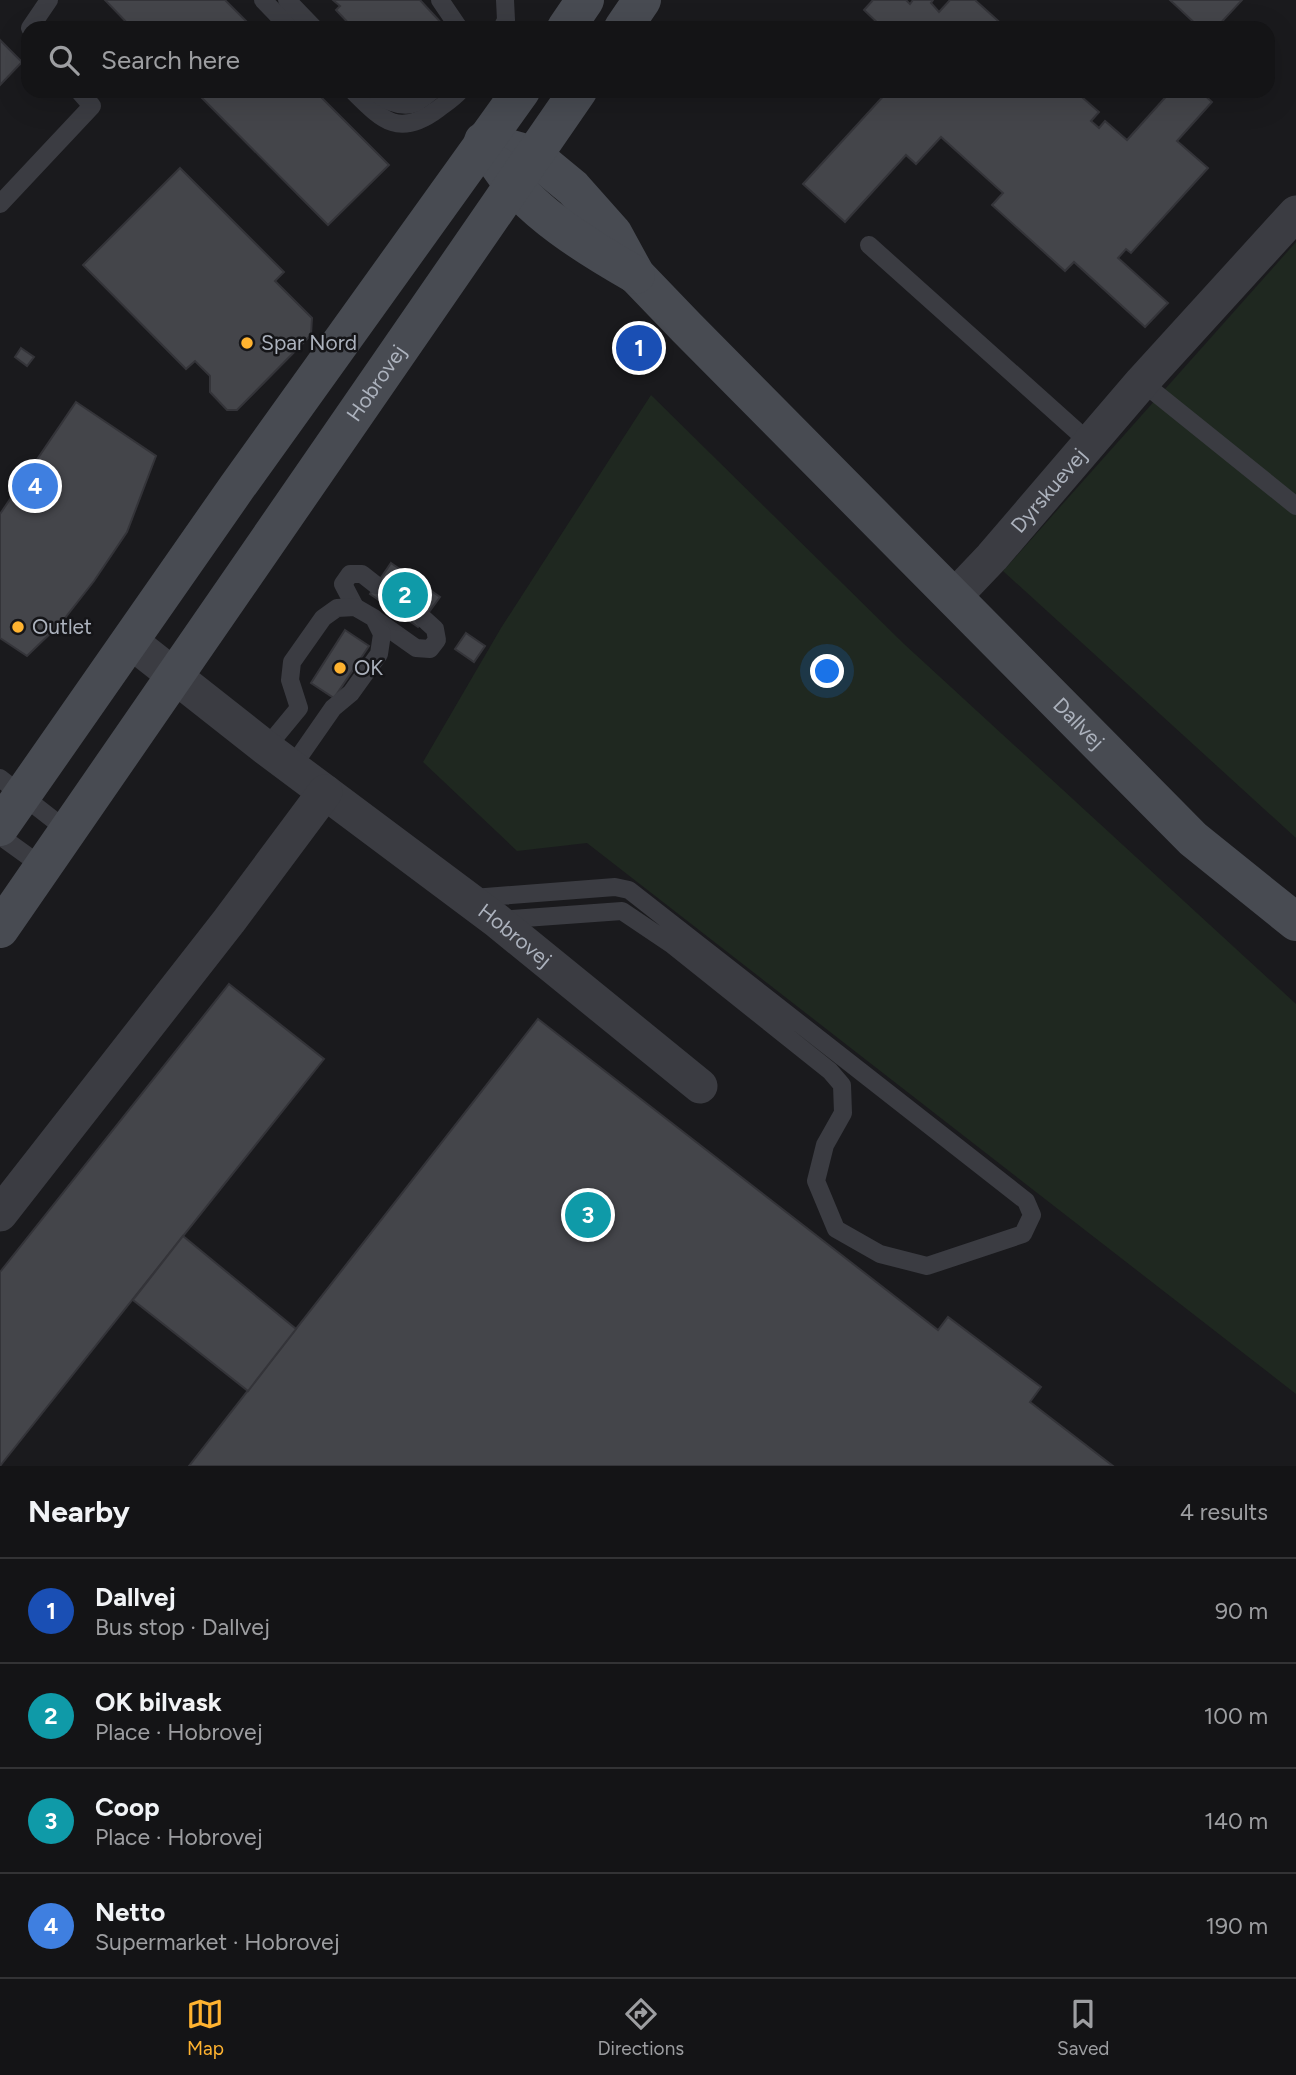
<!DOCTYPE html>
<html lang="en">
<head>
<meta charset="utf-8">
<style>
	body { margin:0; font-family:Figtree,sans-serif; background:#212123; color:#f1f3f6 }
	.you { position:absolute; left:828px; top:672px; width:24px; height:24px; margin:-18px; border:5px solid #fff; border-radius:50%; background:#1a73e8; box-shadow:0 0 0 10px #1a73e833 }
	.badge { display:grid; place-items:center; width:46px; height:46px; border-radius:50%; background:#ffb330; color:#fff; font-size:23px; font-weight:700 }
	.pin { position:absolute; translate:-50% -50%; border:4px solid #fff; box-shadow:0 2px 7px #0006 }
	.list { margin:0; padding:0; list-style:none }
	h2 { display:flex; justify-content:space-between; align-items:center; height:91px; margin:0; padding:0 28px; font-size:30px }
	h2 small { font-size:23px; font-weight:400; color:#9d9ea1 }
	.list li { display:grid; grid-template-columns:46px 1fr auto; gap:21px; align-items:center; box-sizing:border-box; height:105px; padding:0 28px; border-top:2px solid #333335 }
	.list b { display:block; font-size:26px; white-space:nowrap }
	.list p { margin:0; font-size:23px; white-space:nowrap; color:#9d9ea1 }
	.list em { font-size:23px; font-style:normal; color:#9d9ea1 }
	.icon { flex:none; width:38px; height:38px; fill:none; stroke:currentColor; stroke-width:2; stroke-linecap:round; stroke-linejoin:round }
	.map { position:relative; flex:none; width:1296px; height:1466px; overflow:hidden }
	.search { position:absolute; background:#141416; box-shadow:0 7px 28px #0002; left:21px; right:21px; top:21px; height:77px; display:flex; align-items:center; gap:18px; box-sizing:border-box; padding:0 24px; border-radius:21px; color:#9d9ea1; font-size:26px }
	.sheet { height:511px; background:#141416 }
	nav { display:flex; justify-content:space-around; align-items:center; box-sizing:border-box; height:98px; border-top:2px solid #333335; background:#141416; font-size:19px; color:#9d9ea1 }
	nav a { display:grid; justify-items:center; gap:4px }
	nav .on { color:#ffb330 }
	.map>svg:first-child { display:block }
</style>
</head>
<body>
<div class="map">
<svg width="1296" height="1466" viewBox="0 0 1296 1466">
	<rect width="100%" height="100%" fill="#1a1a1d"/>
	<g fill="#1f2820">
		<polygon points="1296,242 1296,838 1003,571"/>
		<polygon points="651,395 903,643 1296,1004 1296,1394 587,843 517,851 423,762 501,628"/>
	</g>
	<g fill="#44454a" stroke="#343439" stroke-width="2">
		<polygon points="105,0 225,0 253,28 132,28"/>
		<polygon points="333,0 420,0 446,28 353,28 336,10 340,6"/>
		<polygon points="873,0 906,0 910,4 913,0 933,0 931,3 939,12 950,0 975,0 1006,28 883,28 864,10"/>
		<polygon points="1170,0 1242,0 1216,28 1200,28"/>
		<polygon points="0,40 22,62 0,85"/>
		<polygon points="195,91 315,91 389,165 328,225"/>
		<polygon points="888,91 1075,91 1099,112 1091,121 1099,128 1105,121 1127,140 1171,91 1200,91 1212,102 1177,141 1208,168 1131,253 1126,249 1118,258 1168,303 1145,327 1074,262 1065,271 992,205 1003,193 941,137 916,164 906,155 845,222 803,184"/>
		<polygon points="180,168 284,272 275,281 312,318 311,335 237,410 227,410 210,392 210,376 195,361 186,369 83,265"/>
		<polygon points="21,348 34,357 27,366 15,357"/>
		<polygon points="76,402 156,456 127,532 94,581 61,623 27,656 0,638 0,514"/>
		<polygon points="391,563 440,597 418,627 370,594"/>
		<polygon points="345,630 369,646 334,698 311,683"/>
		<polygon points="466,633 485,646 474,662 455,649"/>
		<polygon points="229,984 324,1059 0,1466 0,1272"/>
		<polygon points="538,1019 938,1330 948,1317 1041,1387 1030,1402 1113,1466 189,1466"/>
		<polygon points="183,1236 296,1329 248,1391 133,1300"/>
	</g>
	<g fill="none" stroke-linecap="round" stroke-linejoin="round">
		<g stroke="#3b3c42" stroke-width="18">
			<polyline points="263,0 290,28"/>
			<polyline points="287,0 314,28"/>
			<polyline points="440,0 459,28"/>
			<polyline points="30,28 49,0"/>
			<polyline points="502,28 506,20 505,0"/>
			<path d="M 353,91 C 383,121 399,138 438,109 C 446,103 454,98 460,91"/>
			<path d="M 375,91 C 383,100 399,107 412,104 C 419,102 426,95 432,91"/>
			<polyline points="0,204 92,106 79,91"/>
			<polyline points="869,245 1090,443"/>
			<polyline points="1142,382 1296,506"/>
			<polyline points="355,607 343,584 350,574 362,574 376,585"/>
			<polyline points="375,619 416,648 430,649 437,640 435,629 424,619"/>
			<polyline points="266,748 299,708 290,680 292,662 323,618 337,608 355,607 374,618 382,634 379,654 351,693 333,708 292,767"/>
			<polyline points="0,778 69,832"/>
			<polyline points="0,836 43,867"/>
			<polyline points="473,898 615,887 629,890 1026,1201 1032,1215 1023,1234 927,1266 880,1254 836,1229 816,1181 825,1145 843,1113 842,1085 830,1071 671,944 622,911 499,920"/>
		</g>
		<g stroke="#3b3c42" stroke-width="35">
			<path id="s1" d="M 953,598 L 992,557 L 1142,382 L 1296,213"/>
			<path id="s2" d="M 129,640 L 266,748 L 496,920 L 700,1086"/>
			<polyline points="0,1214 229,921 325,792"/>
		</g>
		<g stroke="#484b52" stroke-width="38">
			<polyline points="566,28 585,0"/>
			<polyline points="623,28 642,0"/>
			<path id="s3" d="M 483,141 L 533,155 L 573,188 L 613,233 L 636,275 L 686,327 L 1193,839 L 1296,922"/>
			<path d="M 499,166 C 530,212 587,247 636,275"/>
			<polyline points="0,827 237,487 521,91"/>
			<path id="s4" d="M 0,929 L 578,91"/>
		</g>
	</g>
	<g fill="#ffb330" stroke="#151518" stroke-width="2.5">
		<circle cx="247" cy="343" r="7"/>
		<circle cx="18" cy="627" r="7"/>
		<circle cx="340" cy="668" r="7"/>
	</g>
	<g text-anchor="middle" stroke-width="5" stroke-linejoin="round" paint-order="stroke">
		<g font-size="21" fill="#acb2bd" stroke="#151518" text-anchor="start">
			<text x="261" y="350">Spar Nord</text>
			<text x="32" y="634">Outlet</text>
			<text x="354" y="675">OK</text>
		</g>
		<g font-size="21" fill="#acb2bd" stroke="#151518">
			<text dy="7" stroke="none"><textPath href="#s4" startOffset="663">Hobrovej</textPath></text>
			<text dy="7" stroke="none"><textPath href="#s1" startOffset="144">Dyrskuevej</textPath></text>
			<text dy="7" stroke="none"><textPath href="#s3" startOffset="842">Dallvej</textPath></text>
			<text dy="7" stroke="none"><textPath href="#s2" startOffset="486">Hobrovej</textPath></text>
		</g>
	</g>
</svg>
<div class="you"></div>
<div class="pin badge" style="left:639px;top:348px;background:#1a4fb4">1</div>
<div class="pin badge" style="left:405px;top:595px;background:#0f9aa8">2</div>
<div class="pin badge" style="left:588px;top:1215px;background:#0f9aa8">3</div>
<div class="pin badge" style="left:35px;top:486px;background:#3f7fe0">4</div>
<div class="search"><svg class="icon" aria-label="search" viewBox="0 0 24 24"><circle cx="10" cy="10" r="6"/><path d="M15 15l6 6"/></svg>Search here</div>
</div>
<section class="sheet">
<h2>Nearby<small>4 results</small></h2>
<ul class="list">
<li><span class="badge" style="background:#1a4fb4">1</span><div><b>Dallvej</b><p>Bus stop · Dallvej</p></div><em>90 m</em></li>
<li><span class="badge" style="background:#0f9aa8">2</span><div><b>OK bilvask</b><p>Place · Hobrovej</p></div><em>100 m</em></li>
<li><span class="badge" style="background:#0f9aa8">3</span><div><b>Coop</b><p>Place · Hobrovej</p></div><em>140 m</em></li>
<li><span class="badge" style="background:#3f7fe0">4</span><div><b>Netto</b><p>Supermarket · Hobrovej</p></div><em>190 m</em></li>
</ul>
</section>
<nav>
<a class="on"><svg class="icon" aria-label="map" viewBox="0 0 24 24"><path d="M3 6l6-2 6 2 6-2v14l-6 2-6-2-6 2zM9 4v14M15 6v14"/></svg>Map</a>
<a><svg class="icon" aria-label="directions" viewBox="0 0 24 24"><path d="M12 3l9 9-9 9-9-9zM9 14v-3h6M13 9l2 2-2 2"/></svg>Directions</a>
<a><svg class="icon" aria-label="saved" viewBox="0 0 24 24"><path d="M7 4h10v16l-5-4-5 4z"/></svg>Saved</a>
</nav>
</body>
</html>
